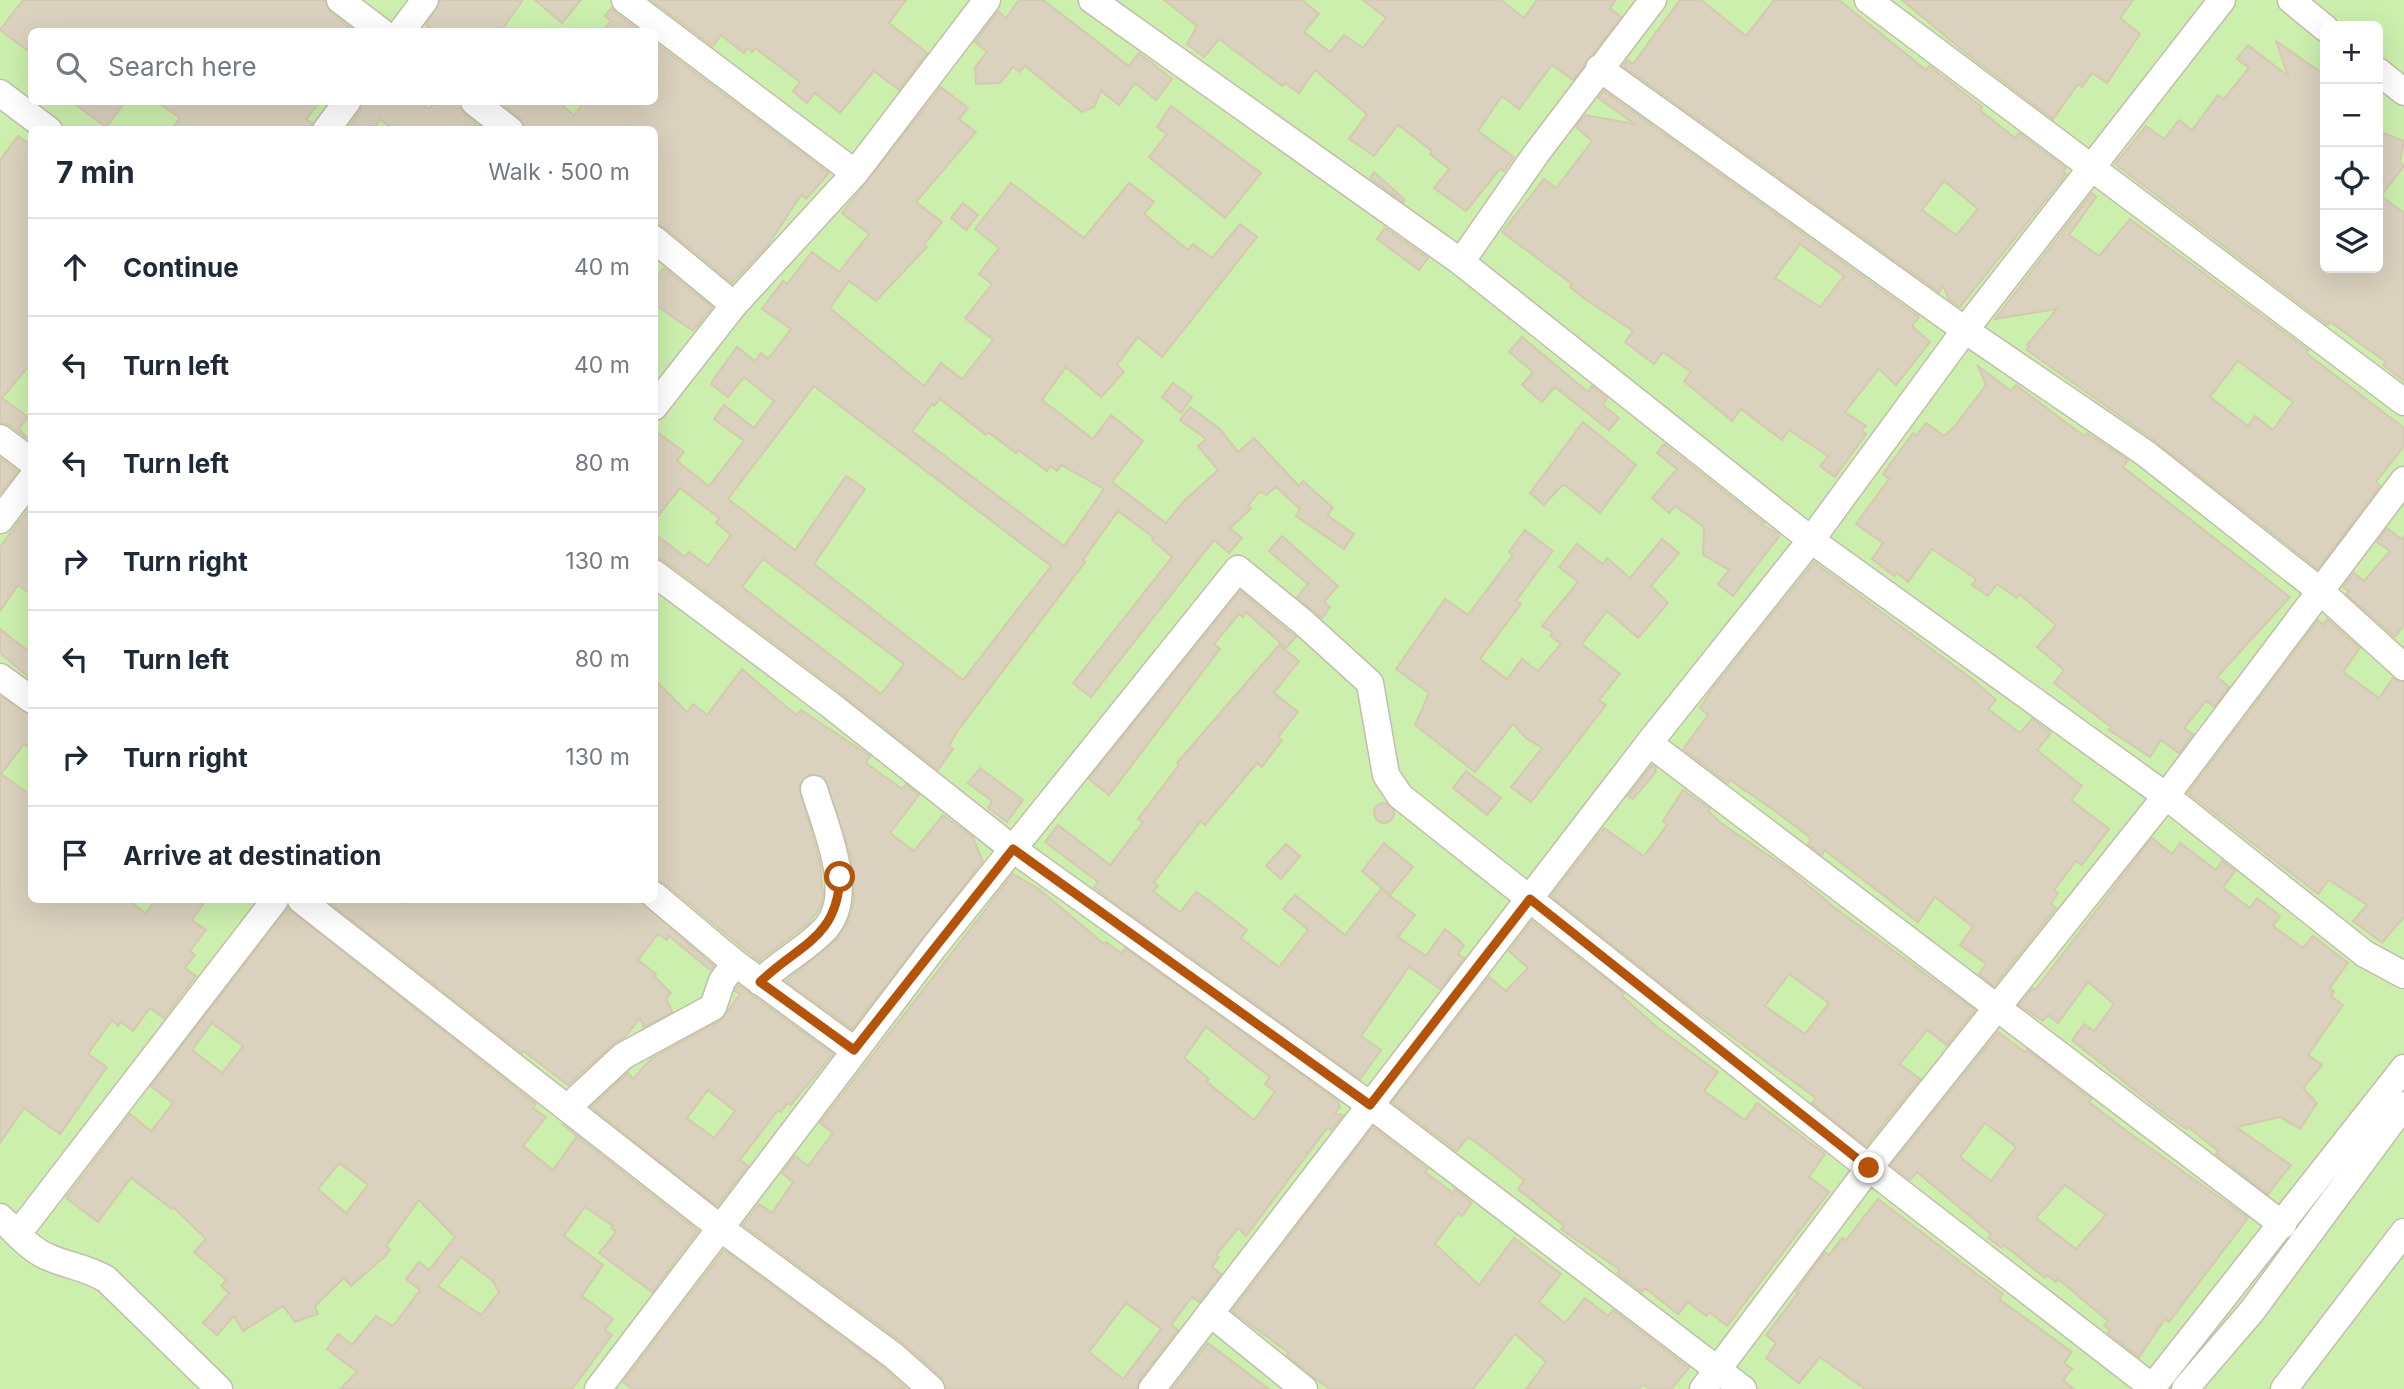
<!DOCTYPE html>
<html lang="en">
<head>
<meta charset="utf-8">
<style>
	body { margin:0; font-family:Inter,sans-serif; background:#f2f2f3; color:#1f2937 }
	.controls { position:absolute; right:21px; top:21px; display:grid; overflow:hidden; border-radius:10px; box-shadow:0 7px 28px #0002 }
	.controls button { width:63px; height:63px; display:grid; place-items:center; padding:0; border:0; border-bottom:2px solid #e0e1e3; background:#fff; color:#1f2937; font:35px sans-serif }
	.stop { position:absolute; width:21px; height:21px; margin:-16px; border:5px solid #b45309; border-radius:50%; background:#fff }
	.stop.end { background:#b45309; border-color:#fff; box-shadow:0 2px 7px #0008 }
	.list { margin:0; padding:0; list-style:none }
	h2 { display:flex; justify-content:space-between; align-items:center; height:91px; margin:0; padding:0 28px; font-size:30px }
	h2 small { font-size:23px; font-weight:400; color:#747a83 }
	.list li { display:grid; grid-template-columns:46px 1fr auto; gap:21px; align-items:center; box-sizing:border-box; height:98px; padding:0 28px; border-top:2px solid #e0e1e3 }
	.list b { display:block; font-size:26px; white-space:nowrap }
	.list em { font-size:23px; font-style:normal; color:#747a83 }
	.icon { flex:none; width:38px; height:38px; fill:none; stroke:currentColor; stroke-width:2; stroke-linecap:round; stroke-linejoin:round }
	.map { position:relative; flex:none; width:2404px; height:1389px; overflow:hidden }
	.search { position:absolute; background:#fff; box-shadow:0 7px 28px #0002; left:28px; top:28px; width:630px; height:77px; display:flex; align-items:center; gap:18px; box-sizing:border-box; padding:0 24px; border-radius:10px; color:#747a83; font-size:26px }
	.panel { position:absolute; background:#fff; box-shadow:0 7px 28px #0002; left:28px; top:126px; width:630px; height:777px; border-radius:10px }
	.map>svg:first-child { display:block }
</style>
</head>
<body>
<div class="map">
<svg width="2404" height="1389" viewBox="0 0 2404 1389">
	<rect width="100%" height="100%" fill="#f6f4ea"/>
	<path fill="#ccefae" fill-rule="evenodd" d="M 0,0 L 2404,0 L 2404,1389 L 0,1389 ZM 2325,26 L 2378,26 L 2378,268 L 2325,268 ZM 32,32 L 654,32 L 654,102 L 32,102 ZM 32,130 L 654,130 L 654,900 L 32,900 Z"/>
	<g fill="#dad1be" stroke="#d5cab0" stroke-width="2" fill-rule="evenodd">
		<polygon points="23,0 325,0 330,12 355,32 32,32 32,54 0,30"/>
		<polygon points="440,0 523,0 500,32 435,32 426,25"/>
		<polygon points="535,0 581,0 562,23"/>
		<polygon points="651,0 906,0 889,23 927,53 899,90 874,71 840,113 815,93 807,103 793,91 800,82 755,48 752,52 748,48 744,53 721,35 713,46"/>
		<polygon points="1019,0 1043,0 1129,66 1139,53 1172,79 1156,100 1135,83 1119,105 1101,91 1094,107 1082,112 1025,66 1020,72 1013,67 1000,83 976,84 975,67 987,52 975,42 998,11 1006,18"/>
		<polygon points="1164,0 1302,0 1319,14 1304,32 1330,52 1344,35 1363,48 1386,18 1363,0 1501,0 1524,18 1537,0 1616,0 1610,8 1621,17 1573,80 1552,65 1519,109 1502,96 1478,131 1514,157 1504,171 1500,169 1466,211 1434,188 1449,169 1430,154 1432,151 1398,125 1374,156 1349,139 1367,114 1315,70 1299,93 1285,83 1282,86 1219,39 1204,57 1187,44 1197,26"/>
		<path d="M 1680,0 L 1701,0 L 1746,36 L 1774,0 L 1839,0 L 1926,70 L 1929,66 L 1982,107 L 1980,110 L 2015,138 L 2019,133 L 2066,168 L 2063,171 L 2066,174 L 1960,307 L 1949,299 L 1943,286 L 1939,292 L 1623,66 L 1627,60 L 1633,64 ZM 1944,181 L 1978,209 L 1956,235 L 1922,210 Z"/>
		<polygon points="1902,0 2133,0 2120,18 2140,34 2107,83 2092,73 2082,87 2078,84 2053,119 1967,54"/>
		<polygon points="611,8 616,13 641,32 602,32 611,21 605,16"/>
		<polygon points="2276,41 2325,75 2325,268 2378,268 2378,131 2404,141 2400,162 2404,166 2381,196 2404,213 2404,381 2383,365 2386,362 2330,322 2328,325 2115,164 2146,126 2164,139 2179,120 2192,130 2218,95 2224,99 2249,68 2237,59 2248,45 2288,76"/>
		<polygon points="654,42 829,173 806,199 801,195 768,245 732,283 664,227 654,224 654,130 525,130 520,118 499,102 558,102 574,115 584,102 654,102"/>
		<path d="M 941,87 L 968,108 L 959,119 L 976,132 L 916,202 L 942,222 L 924,245 L 927,247 L 876,301 L 849,281 L 830,308 L 924,386 L 941,363 L 962,379 L 993,340 L 965,318 L 992,284 L 979,274 L 999,248 L 975,229 L 1011,183 L 1084,238 L 1129,183 L 1154,202 L 1144,214 L 1188,250 L 1193,244 L 1212,258 L 1240,224 L 1257,237 L 1162,357 L 1138,337 L 1117,365 L 1124,372 L 1101,397 L 1066,367 L 1042,400 L 1093,439 L 1111,415 L 1143,441 L 1112,482 L 1166,523 L 1183,502 L 1218,470 L 1198,446 L 1206,439 L 1180,420 L 1190,407 L 1220,429 L 1238,452 L 1254,438 L 1299,486 L 1303,481 L 1333,508 L 1327,515 L 1354,534 L 1344,549 L 1296,516 L 1300,509 L 1276,487 L 1266,495 L 1260,491 L 1248,506 L 1251,509 L 1230,528 L 1242,538 L 1229,553 L 1214,540 L 1091,697 L 1073,683 L 1172,557 L 1152,540 L 1154,538 L 1118,511 L 1083,560 L 1085,562 L 956,733 L 949,746 L 953,749 L 938,770 L 838,691 L 663,560 L 654,557 L 654,533 L 685,557 L 689,552 L 708,566 L 731,535 L 716,523 L 719,518 L 680,488 L 654,521 L 654,430 L 684,452 L 677,461 L 709,486 L 744,441 L 714,419 L 724,405 L 754,428 L 774,401 L 744,377 L 728,397 L 711,384 L 715,377 L 737,347 L 755,361 L 761,353 L 768,359 L 791,329 L 762,309 L 783,281 L 787,284 L 812,252 L 839,272 L 869,234 L 842,213 ZM 814,386 L 1051,566 L 963,680 L 814,564 L 865,489 L 846,476 L 795,550 L 728,499 ZM 940,399 L 986,435 L 988,432 L 1016,453 L 1018,450 L 1047,471 L 1050,466 L 1057,471 L 1061,465 L 1104,489 L 1064,546 L 912,431 L 932,404 L 934,406 ZM 763,559 L 904,664 L 881,694 L 742,587 Z"/>
		<path d="M 1604,91 L 1919,317 L 1912,326 L 1930,342 L 1896,385 L 1879,369 L 1845,412 L 1866,426 L 1862,431 L 1866,434 L 1835,477 L 1820,466 L 1828,456 L 1789,430 L 1782,440 L 1741,409 L 1732,421 L 1684,381 L 1691,372 L 1663,352 L 1654,364 L 1625,342 L 1633,331 L 1585,299 L 1570,287 L 1572,284 L 1502,232 L 1544,179 L 1556,188 L 1592,141 L 1576,127 L 1586,115 L 1635,124 L 1598,98 ZM 1800,244 L 1844,276 L 1820,307 L 1775,278 Z"/>
		<polygon points="72,102 125,102 106,127"/>
		<polygon points="157,102 320,102 306,119 312,123 310,130 171,130 180,118"/>
		<polygon points="362,102 421,102 429,109 435,102 459,102 464,114 484,130 394,130 380,119 373,130 346,130 360,111"/>
		<polygon points="1171,106 1261,173 1225,218 1149,157 1167,134 1157,127"/>
		<polygon points="18,136 32,146 32,362 2,398 28,417 19,429 32,442 9,425 0,423 0,160"/>
		<polygon points="1374,172 1405,200 1403,202 1370,178"/>
		<path d="M 2092,193 L 2096,197 L 2069,235 L 2099,256 L 2130,219 L 2308,350 L 2306,353 L 2404,428 L 2404,446 L 2376,482 L 2380,486 L 2318,569 L 2155,441 L 2027,350 L 2029,347 L 2027,345 L 2057,309 L 1995,319 ZM 2238,361 L 2293,402 L 2273,430 L 2255,416 L 2248,426 L 2210,397 Z"/>
		<polygon points="963,203 978,215 966,230 951,218"/>
		<polygon points="1385,228 1428,258 1419,270 1377,239"/>
		<polygon points="664,268 712,307 693,331 654,304 654,281"/>
		<polygon points="1522,337 1588,392 1592,386 1607,398 1603,405 1619,418 1609,430 1555,387 1542,402 1522,385 1533,372 1509,352"/>
		<polygon points="1978,366 2011,391 2016,385 2084,436 2087,433 2128,460 2123,467 2290,597 2217,677 2229,687 2214,707 2206,701 2184,728 2193,734 2179,753 2161,740 2150,757 2109,730 2111,727 2054,683 2064,670 2037,647 2056,625 2019,594 2017,598 1997,584 1988,596 1972,585 1976,579 1932,549 1908,582 1897,573 1894,576 1872,559 1883,543 1856,524 1889,479 1883,474 1913,433 1916,436 1926,423 1944,436 1954,427 1986,385"/>
		<polygon points="1173,383 1192,397 1181,413 1162,397"/>
		<polygon points="1583,422 1636,465 1600,513 1566,486 1562,485 1544,505 1530,493"/>
		<polygon points="1664,444 1764,523 1761,524 1780,535 1733,596 1718,584 1729,570 1703,555 1704,527 1675,506 1669,513 1652,498 1677,469 1657,453"/>
		<polygon points="0,458 18,471 0,494"/>
		<polygon points="32,505 32,595 18,585 0,611 0,547"/>
		<polygon points="2387,528 2401,539 2404,536 2404,625 2395,637 2346,594 2349,591 2343,587 2354,573 2364,581 2390,551 2377,542"/>
		<polygon points="1525,530 1553,551 1516,601 1521,604 1480,659 1507,679 1522,659 1538,671 1561,644 1550,636 1553,633 1542,626 1578,582 1559,567 1577,544 1603,564 1607,558 1630,578 1662,539 1679,553 1651,586 1668,603 1638,638 1607,611 1582,644 1620,674 1599,700 1606,705 1531,802 1511,787 1542,748 1527,739 1513,724 1475,772 1415,725 1429,693 1396,669 1445,599 1468,615 1513,555 1509,552"/>
		<polygon points="1282,536 1338,586 1324,602 1330,607 1322,618 1297,597 1308,584 1269,551"/>
		<polygon points="1814,562 1976,682 1996,700 1988,709 2020,733 2032,719 2051,733 2037,750 2082,786 2071,800 2109,829 2082,865 2076,861 2054,890 2058,893 2051,904 2056,908 1994,986 1979,974 1986,964 1960,945 1973,927 1935,897 1918,922 1827,852 1825,850 1822,855 1808,844 1811,840 1807,835 1775,811 1730,780 1728,783 1683,749 1708,715 1700,708 1712,689"/>
		<polygon points="1240,591 1296,637 1286,648 1246,612 1243,617 1239,614 1214,644 1220,649 1109,795 1089,779"/>
		<polygon points="2327,619 2360,648 2343,672 2379,698 2393,678 2404,682 2404,917 2382,943 2353,921 2367,905 2329,880 2318,894 2188,793 2318,620 2323,625"/>
		<polygon points="0,629 27,650 32,644 32,680 0,653"/>
		<polygon points="1279,645 1299,661 1274,693 1298,712 1278,737 1282,740 1262,767 1257,763 1205,825 1201,821 1154,882 1158,886 1153,891 1180,912 1196,892 1207,899 1247,930 1241,938 1279,967 1308,930 1283,909 1295,895 1345,935 1381,889 1415,915 1398,937 1426,956 1445,929 1460,941 1464,946 1458,954 1464,958 1440,989 1409,967 1361,1036 1381,1050 1360,1079 1109,899 1094,887 1098,882 1045,842 1058,825 1110,865 1143,822 1138,819 1179,765 1177,763"/>
		<polygon points="742,669 796,715 801,710 870,756 866,763 902,789 906,784 919,795 890,833 914,851 943,815 972,836 983,861 852,1029 786,981 837,939 848,922 854,901 851,856 824,777 809,774 799,786 820,863 823,895 820,908 808,924 759,961 664,883 654,880 654,679 687,712 693,704 707,715"/>
		<polygon points="0,696 32,716 32,750 24,744 1,774 32,796 32,900 127,900 146,913 155,900 206,900 192,920 206,930 190,951 195,955 185,968 196,976 164,1018 150,1008 133,1031 121,1022 118,1026 112,1020 88,1054 107,1067 60,1134 24,1108 0,1143"/>
		<polygon points="1652,765 1656,768 1655,773 1633,799 1628,796"/>
		<polygon points="980,768 1023,800 1007,822 988,808 992,801 968,783"/>
		<polygon points="1466,771 1501,798 1487,815 1453,788"/>
		<path d="M 1683,790 L 1710,809 L 1708,811 L 1721,823 L 1790,870 L 1835,908 L 1975,1010 L 1947,1045 L 1927,1030 L 1900,1064 L 1920,1079 L 1866,1146 L 1812,1103 L 1816,1098 L 1690,1006 L 1551,896 L 1604,828 L 1644,856 L 1667,825 L 1663,821 ZM 1789,974 L 1829,1003 L 1805,1034 L 1765,1006 Z"/>
		<circle cx="1384" cy="813" r="10"/>
		<polygon points="2152,838 2172,854 2180,843 2216,870 2222,861 2235,871 2223,888 2250,908 2257,898 2280,916 2273,926 2303,948 2313,936 2348,963 2330,988 2334,992 2331,996 2343,1005 2308,1055 2322,1065 2303,1088 2317,1103 2300,1129 2280,1117 2236,1127 2291,1165 2268,1194 2216,1154 2218,1151 2188,1127 2186,1129 2159,1110 2072,1040 2084,1024 2094,1031 2114,1004 2088,982 2058,1023 2048,1015 2043,1021 2019,1005 2033,988 2035,990"/>
		<polygon points="1384,843 1413,867 1390,895 1362,871"/>
		<polygon points="1286,844 1300,856 1281,879 1266,866"/>
		<path d="M 1013,874 L 1039,889 L 1104,944 L 1106,942 L 1121,953 L 1125,948 L 1338,1101 L 1340,1107 L 1335,1114 L 1343,1115 L 1331,1130 L 1328,1127 L 1246,1236 L 1238,1228 L 1216,1255 L 1219,1257 L 1212,1267 L 1221,1274 L 1199,1302 L 1192,1297 L 1171,1325 L 1178,1330 L 1140,1379 L 1137,1389 L 946,1389 L 941,1377 L 903,1343 L 743,1225 L 759,1204 L 772,1213 L 793,1182 L 782,1173 L 795,1156 L 808,1166 L 833,1133 L 820,1123 ZM 1206,1027 L 1270,1077 L 1265,1084 L 1275,1092 L 1254,1120 L 1207,1082 L 1209,1079 L 1184,1058 ZM 1126,1303 L 1161,1329 L 1123,1379 L 1089,1352 Z"/>
		<polygon points="326,900 398,900 404,904 407,900 639,900 714,966 710,970 669,936 667,940 658,934 638,960 656,974 654,976 671,993 666,998 672,1012 644,1027 640,1018 625,1037 613,1044 568,1085 523,1051 522,1053"/>
		<path d="M 288,908 L 536,1104 L 533,1108 L 546,1117 L 523,1146 L 553,1170 L 577,1136 L 562,1124 L 698,1231 L 652,1292 L 599,1253 L 616,1232 L 611,1228 L 613,1226 L 585,1207 L 564,1236 L 603,1265 L 582,1296 L 613,1319 L 605,1330 L 612,1335 L 572,1389 L 340,1389 L 357,1372 L 327,1349 L 338,1334 L 352,1345 L 376,1316 L 393,1326 L 420,1290 L 406,1279 L 419,1262 L 429,1270 L 455,1237 L 419,1200 L 386,1246 L 390,1250 L 383,1258 L 351,1286 L 344,1278 L 315,1306 L 318,1314 L 295,1322 L 283,1306 L 243,1331 L 234,1316 L 217,1335 L 203,1323 L 229,1293 L 221,1286 L 226,1280 L 194,1252 L 206,1239 L 173,1207 L 172,1209 L 131,1178 L 98,1222 L 66,1198 L 130,1114 L 151,1131 L 173,1103 L 151,1086 ZM 212,1023 L 243,1046 L 222,1073 L 192,1050 ZM 339,1163 L 368,1185 L 346,1213 L 318,1189 ZM 461,1257 L 492,1280 L 499,1292 L 481,1315 L 438,1286 Z"/>
		<polygon points="1532,921 1624,993 1622,996 1658,1028 1718,1072 1704,1091 1745,1120 1757,1103 1825,1154 1809,1177 1829,1192 1727,1326 1709,1312 1706,1316 1688,1302 1678,1314 1645,1288 1642,1292 1617,1273 1620,1270 1561,1229 1564,1226 1518,1189 1524,1180 1477,1143 1468,1137 1457,1151 1392,1102 1489,977 1506,991 1528,968 1509,951"/>
		<path d="M 738,985 L 833,1054 L 791,1105 L 788,1103 L 781,1112 L 778,1110 L 763,1130 L 740,1160 L 748,1166 L 717,1206 L 591,1107 L 628,1073 L 633,1079 L 651,1059 L 721,1020 L 740,994 L 735,991 ZM 708,1090 L 735,1111 L 714,1138 L 687,1118 Z"/>
		<path d="M 1998,1032 L 2025,1052 L 2027,1050 L 2091,1099 L 2089,1102 L 2128,1132 L 2248,1218 L 2169,1322 L 2165,1319 L 2139,1357 L 2108,1333 L 2110,1330 L 2104,1326 L 2108,1321 L 2058,1279 L 2056,1282 L 2047,1275 L 2045,1278 L 2004,1245 L 2002,1248 L 1988,1238 L 1991,1234 L 1917,1172 L 1910,1180 L 1891,1165 ZM 1985,1123 L 2016,1147 L 1991,1181 L 1960,1157 ZM 2065,1185 L 2106,1215 L 2076,1249 L 2036,1218 Z"/>
		<polygon points="1373,1127 1428,1169 1425,1172 1453,1193 1455,1189 1472,1203 1462,1216 1458,1213 1435,1244 1479,1285 1514,1238 1561,1274 1539,1302 1565,1323 1585,1298 1608,1316 1613,1310 1689,1368 1671,1389 1649,1389 1643,1384 1639,1389 1526,1389 1546,1362 1515,1334 1473,1389 1330,1389 1316,1379 1287,1355 1289,1353 1232,1311"/>
		<polygon points="1878,1199 2003,1294 1999,1299 2072,1352 2064,1363 2072,1369 2063,1380 2074,1389 1865,1389 1820,1357 1799,1383 1766,1358 1776,1343 1766,1335 1798,1293 1796,1292 1825,1252 1829,1255 1842,1238 1846,1240"/>
		<polygon points="724,1250 884,1368 907,1389 632,1389 623,1382"/>
		<polygon points="1208,1343 1269,1389 1172,1389"/>
	</g>
	<g fill="none" stroke-linecap="round" stroke-linejoin="round">
		<g stroke="#c3bdab" stroke-width="29">
			<g id="street">
				<polyline points="340,0 382,32"/>
				<polyline points="625,0 855,173"/>
				<polyline points="1092,0 1461,262 1811,540 2166,796 2365,954 2404,975"/>
				<polyline points="1868,0 2404,402"/>
				<polyline points="2291,0 2325,28"/>
				<polyline points="401,32 425,0"/>
				<polyline points="1599,68 1965,330 2145,453 2319,590 2404,667"/>
				<polyline points="2378,71 2404,92"/>
				<polyline points="0,93 49,130"/>
				<polyline points="474,102 510,130"/>
				<polyline points="326,130 347,102"/>
				<polyline points="654,239 734,305"/>
				<polyline points="1461,262 1536,154 1653,0"/>
				<polyline points="654,407 734,305 855,173 987,0"/>
				<polyline points="0,438 32,462"/>
				<polyline points="0,520 32,478"/>
				<polyline points="654,573 829,704 1013,849 1370,1105 1743,1389"/>
				<polyline points="0,677 32,700"/>
				<polyline points="1649,743 2283,1225"/>
				<polyline points="654,895 735,963 854,1050"/>
				<polyline points="301,900 719,1227 894,1356 931,1389"/>
				<path d="M 760,982 C 780,962 807,949 826,928 C 856,894 825,826 814,789"/>
				<polyline points="567,1108 623,1056 713,1007 722,981 735,963"/>
				<path d="M 0,1217 C 15,1231 29,1249 48,1257 C 68,1266 86,1267 106,1279 L 219,1389"/>
				<polyline points="27,1222 275,900"/>
				<polyline points="1210,1313 1304,1389"/>
				<polyline points="598,1389 934,947 1238,569 1304,623 1370,683 1386,775 1400,796 1869,1168 2152,1387"/>
				<polyline points="1152,1389 1649,743 1811,540 1965,330 2222,0"/>
				<polyline points="1703,1389 1869,1168 2166,796 2404,480"/>
				<polyline points="2151,1389 2404,1068"/>
				<polyline points="2185,1389 2252,1311 2404,1105"/>
				<polyline points="2284,1389 2404,1232"/>
			</g>
		</g>
		<use href="#street" stroke="#fff" stroke-width="26"/>
	</g>
	<g fill="none" stroke-linecap="round" stroke-linejoin="round">
		<path stroke="#b45309" stroke-width="9" d="M 840,877 C 837,939 799,944 760,982 L 854,1050 L 1013,849 L 1370,1105 L 1530,899 L 1869,1168"/>
	</g>
</svg>
<div class="controls">
<button>+</button>
<button>−</button>
<button><svg class="icon" aria-label="locate" viewBox="0 0 24 24"><circle cx="12" cy="12" r="6"/><path d="M12 2v4M12 18v4M2 12h4M18 12h4"/></svg></button>
<button><svg class="icon" aria-label="layers" viewBox="0 0 24 24"><path d="M12 4l9 5-9 5-9-5zM3 14l9 5 9-5"/></svg></button>
</div>
<div class="stop" style="left:840px;top:877px"></div>
<div class="stop end" style="left:1869px;top:1168px"></div>
<div class="search"><svg class="icon" aria-label="search" viewBox="0 0 24 24"><circle cx="10" cy="10" r="6"/><path d="M15 15l6 6"/></svg>Search here</div>
<section class="panel">
<h2>7 min<small>Walk · 500 m</small></h2>
<ul class="list">
<li><svg class="icon" aria-label="ahead" viewBox="0 0 24 24"><path d="M12 20V5M6 11l6-6 6 6"/></svg><div><b>Continue</b></div><em>40 m</em></li>
<li><svg class="icon" aria-label="left" viewBox="0 0 24 24"><path d="M17 20v-9H6M10 6l-5 5 5 5"/></svg><div><b>Turn left</b></div><em>40 m</em></li>
<li><svg class="icon" aria-label="left" viewBox="0 0 24 24"><path d="M17 20v-9H6M10 6l-5 5 5 5"/></svg><div><b>Turn left</b></div><em>80 m</em></li>
<li><svg class="icon" aria-label="right" viewBox="0 0 24 24"><path d="M7 20v-9h11M14 6l5 5-5 5"/></svg><div><b>Turn right</b></div><em>130 m</em></li>
<li><svg class="icon" aria-label="left" viewBox="0 0 24 24"><path d="M17 20v-9H6M10 6l-5 5 5 5"/></svg><div><b>Turn left</b></div><em>80 m</em></li>
<li><svg class="icon" aria-label="right" viewBox="0 0 24 24"><path d="M7 20v-9h11M14 6l5 5-5 5"/></svg><div><b>Turn right</b></div><em>130 m</em></li>
<li><svg class="icon" aria-label="arrive" viewBox="0 0 24 24"><path d="M6 21V4h12l-3 4 3 4H6"/></svg><div><b>Arrive at destination</b></div></li>
</ul>
</section>
</div>
</body>
</html>
